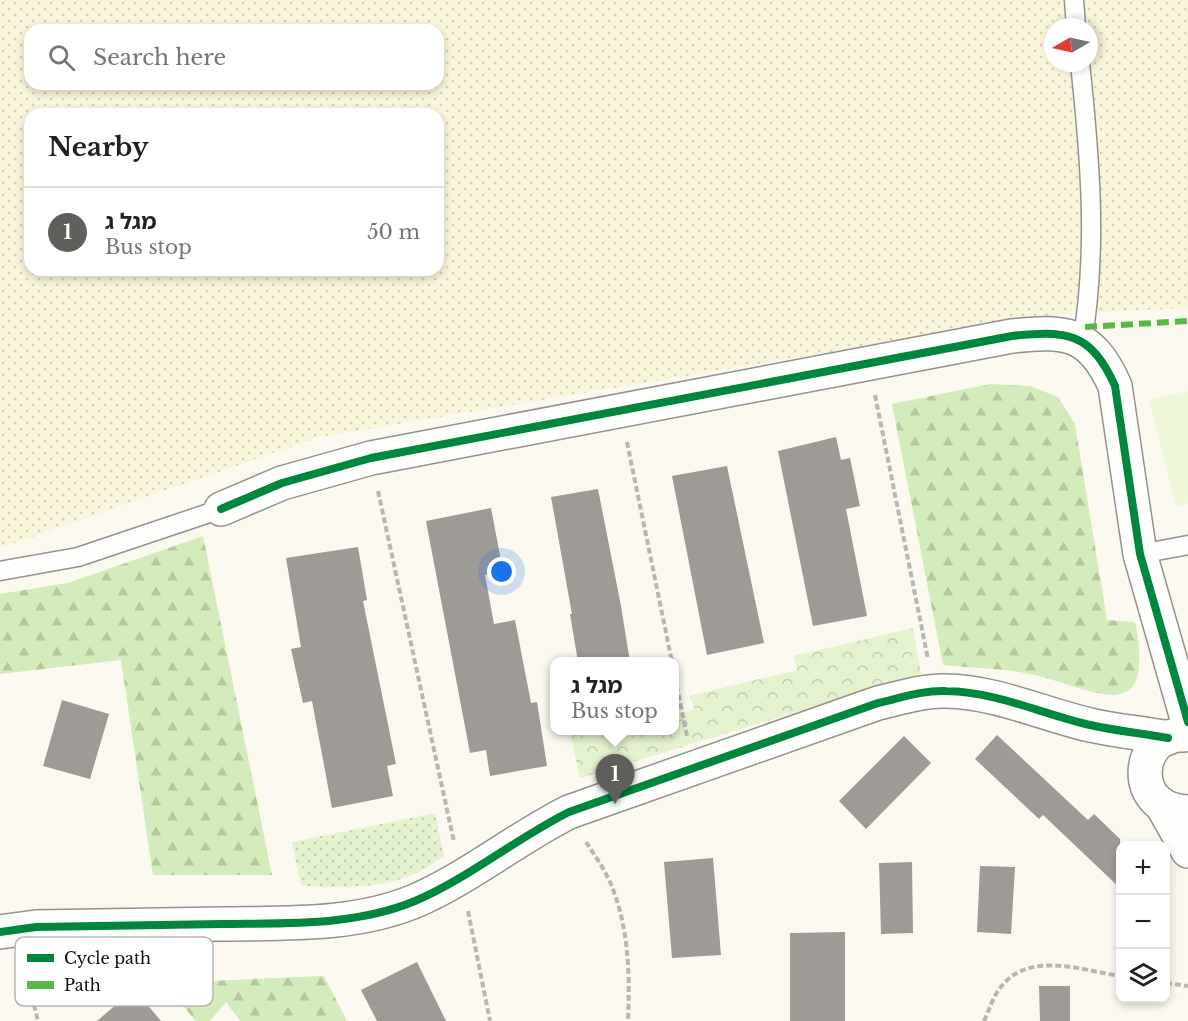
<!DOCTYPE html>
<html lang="en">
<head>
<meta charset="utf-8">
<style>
	body { margin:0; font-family:"Libre Baskerville","Noto Sans Hebrew",serif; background:#f2f2f2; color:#202124 }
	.controls { position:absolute; right:18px; bottom:18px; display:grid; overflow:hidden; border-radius:12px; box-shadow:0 3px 9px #0003 }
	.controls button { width:54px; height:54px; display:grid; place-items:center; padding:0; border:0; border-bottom:2px solid #e0e0e0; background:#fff; color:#202124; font:30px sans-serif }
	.compass { position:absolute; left:1044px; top:18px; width:54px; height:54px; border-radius:50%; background:#fff; box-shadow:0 3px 9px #0003; rotate:261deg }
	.you { position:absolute; left:502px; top:572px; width:21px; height:21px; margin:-15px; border:4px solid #fff; border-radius:50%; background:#1a73e8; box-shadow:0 0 0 9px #1a73e833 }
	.badge { display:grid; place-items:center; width:39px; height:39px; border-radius:50%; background:#605f5c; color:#fff; font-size:20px; font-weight:700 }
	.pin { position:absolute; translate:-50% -50px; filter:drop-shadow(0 2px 3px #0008) }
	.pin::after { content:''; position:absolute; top:32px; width:21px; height:18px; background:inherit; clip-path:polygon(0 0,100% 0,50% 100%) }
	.popup { position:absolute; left:550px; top:657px; width:129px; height:78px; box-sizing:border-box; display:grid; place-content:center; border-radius:12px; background:#fff; filter:drop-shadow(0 2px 4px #0005); font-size:20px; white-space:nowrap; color:#757577 }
	.popup b { font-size:22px; color:#202124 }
	.popup::after { content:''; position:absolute; left:50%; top:100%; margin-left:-12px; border:12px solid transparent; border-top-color:#fff }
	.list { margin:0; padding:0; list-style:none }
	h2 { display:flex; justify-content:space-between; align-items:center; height:78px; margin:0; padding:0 24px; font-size:26px }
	h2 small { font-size:20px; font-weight:400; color:#757577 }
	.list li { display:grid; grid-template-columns:39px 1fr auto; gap:18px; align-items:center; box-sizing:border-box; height:90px; padding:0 24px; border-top:2px solid #e0e0e0 }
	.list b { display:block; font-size:22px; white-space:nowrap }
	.list p { margin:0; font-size:20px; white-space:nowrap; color:#757577 }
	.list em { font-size:20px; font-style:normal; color:#757577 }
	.icon { flex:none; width:33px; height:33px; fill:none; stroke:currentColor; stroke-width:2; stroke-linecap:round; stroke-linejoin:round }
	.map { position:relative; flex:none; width:1188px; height:1021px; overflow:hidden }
	.search { position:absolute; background:#fff; box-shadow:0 3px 9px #0003; left:24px; top:24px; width:420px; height:66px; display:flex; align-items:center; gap:15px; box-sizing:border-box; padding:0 21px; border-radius:18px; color:#757577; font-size:22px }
	.panel { position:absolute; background:#fff; box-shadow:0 3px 9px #0003; left:24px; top:108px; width:420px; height:168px; border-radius:18px }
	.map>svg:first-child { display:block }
</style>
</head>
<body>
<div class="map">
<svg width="1188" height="1021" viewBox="0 0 1188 1021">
	<defs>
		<pattern id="farmland-dots" width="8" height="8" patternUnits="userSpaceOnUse" patternTransform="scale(1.5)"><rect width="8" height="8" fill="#f9f5da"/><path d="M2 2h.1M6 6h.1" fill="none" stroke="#d4d1ba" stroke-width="1.8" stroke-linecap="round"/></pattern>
		<pattern id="grass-dots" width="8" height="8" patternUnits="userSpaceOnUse" patternTransform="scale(1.5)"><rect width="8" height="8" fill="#e4f2cd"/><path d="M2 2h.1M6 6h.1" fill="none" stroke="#c2ceaf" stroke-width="1.8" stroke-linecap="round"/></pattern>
		<pattern id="forest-firs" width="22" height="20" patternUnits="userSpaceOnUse" patternTransform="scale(1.5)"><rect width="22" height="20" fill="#d4ebbb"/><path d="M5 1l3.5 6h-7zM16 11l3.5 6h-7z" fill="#b5c8a0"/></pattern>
		<pattern id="park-crowns" width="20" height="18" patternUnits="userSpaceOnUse" patternTransform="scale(1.5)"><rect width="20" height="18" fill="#e4f2cd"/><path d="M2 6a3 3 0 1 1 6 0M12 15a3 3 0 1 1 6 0" fill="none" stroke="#c2ceaf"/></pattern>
	</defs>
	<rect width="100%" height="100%" fill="#fbf8f0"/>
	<path fill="url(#farmland-dots)" fill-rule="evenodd" d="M 0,0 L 1188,0 L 1188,308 L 1058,314 L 319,437 L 0,548 ZM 1053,27 L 1089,27 L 1089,63 L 1053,63 ZM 30,30 L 438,30 L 438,84 L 30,84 ZM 30,114 L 438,114 L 438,270 L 30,270 Z"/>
	<path fill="url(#grass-dots)" d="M 435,813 L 444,856 C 435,862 426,869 416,873 C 381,890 338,887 301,886 L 292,842 Z"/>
	<g fill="url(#forest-firs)">
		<path d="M 990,384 L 1030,386 L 1058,397 L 1075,424 L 1107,620 L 1135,622 C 1158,737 1087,684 1025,673 C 998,668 970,668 943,665 L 892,404 Z"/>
		<polygon points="203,536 272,875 153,875 121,660 0,674 0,594 68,583"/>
		<polygon points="324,976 347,1021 240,1021 226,1002 210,1021 196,1021 163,983"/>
	</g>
	<polygon fill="url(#park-crowns)" points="913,628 921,674 580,778 570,733 584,730 675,730 675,714 695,710 689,696 797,670 794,656"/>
	<polygon fill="#eef6d8" points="1188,391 1188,503 1176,507 1149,400"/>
	<g fill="#9e9a96">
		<polygon points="836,437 841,460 850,458 860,506 846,509 867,616 813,626 778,451"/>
		<polygon points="727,466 764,643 707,655 672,476"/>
		<polygon points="598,489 621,606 630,662 578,662 570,614 572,614 551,497"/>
		<polygon points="491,508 503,571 485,575 494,624 515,620 531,703 537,702 547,766 490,776 486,750 470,753 426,521"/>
		<polygon points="358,547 367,600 363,601 396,764 387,766 393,796 332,808 312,701 303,703 291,649 301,647 286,558"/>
		<polygon points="62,700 109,714 90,779 43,766"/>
		<polygon points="997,735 1088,820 1094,814 1120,839 1120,888 1043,815 1039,819 975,759"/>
		<polygon points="904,736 931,763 866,829 839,801"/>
		<polygon points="713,858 721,955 672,958 664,862"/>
		<polygon points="912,862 913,933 881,934 879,863"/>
		<polygon points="980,866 1015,867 1011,934 977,932"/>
		<polygon points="845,932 845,1021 790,1021 790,933"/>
		<polygon points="417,962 446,1021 377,1021 361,990"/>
		<polygon points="1039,986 1070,986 1070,1021 1040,1021"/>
		<polygon points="134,989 161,1021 97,1021"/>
	</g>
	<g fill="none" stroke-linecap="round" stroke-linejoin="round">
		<g stroke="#94928f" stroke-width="21">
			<g id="lane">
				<polyline points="1074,0 1076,27"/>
				<path d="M 1080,63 C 1090,157 1098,250 1082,343"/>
				<polyline points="1140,554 1188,545"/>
				<polyline points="0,571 78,557 221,509"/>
			</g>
		</g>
		<g stroke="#94928f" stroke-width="36">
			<g id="street">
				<path d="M 221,509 L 282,483 L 371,458 L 1012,336 C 1066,330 1091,332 1115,386 L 1140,554 L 1188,722"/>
				<path d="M 1184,735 C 1135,732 1128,811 1188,812"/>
				<polyline points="1163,807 1188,851"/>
				<path d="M 0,932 L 36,927 C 98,926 160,925 222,924 C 287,923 355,926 415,901 C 467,879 517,838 569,812 L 878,703 C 900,698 924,690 946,691 C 997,692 1042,714 1090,725 C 1116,731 1142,733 1168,738"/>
			</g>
		</g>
		<g stroke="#b7b7b5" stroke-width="4" stroke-dasharray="6 3" stroke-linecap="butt">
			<polyline points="875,395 928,659"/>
			<polyline points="627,442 672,662"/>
			<polyline points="378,491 454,842"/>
			<polyline points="675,677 687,736"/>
			<path d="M 586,842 C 595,856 606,871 612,887 C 629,930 630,975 628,1021"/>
			<polyline points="468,911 490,1021"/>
			<polyline points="23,961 38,1021"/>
			<polyline points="1166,983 1188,986"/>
			<path d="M 984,1021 C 989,1011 992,999 998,991 C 1026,949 1080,970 1120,976"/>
		</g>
		<use href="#lane" stroke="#fefefd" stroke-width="18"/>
		<use href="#street" stroke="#fefefd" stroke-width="33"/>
		<polyline stroke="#58b947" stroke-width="6" stroke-dasharray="12 6" stroke-linecap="butt" points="1085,327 1188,321"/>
		<g stroke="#fff" stroke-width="11">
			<g id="cycleway">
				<path d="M 221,509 L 282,483 L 371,458 L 1012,336 C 1066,330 1091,332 1115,386 L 1140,554 L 1188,722"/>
				<path d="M 0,932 L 36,927 C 98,926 160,925 222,924 C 287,923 355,926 415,901 C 467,879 517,838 569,812 L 878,703 C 900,698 924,690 946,691 C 997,692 1042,714 1090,725 C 1116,731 1142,733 1168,738"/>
			</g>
		</g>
		<use href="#cycleway" stroke="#00873e" stroke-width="8"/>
	</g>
	<rect x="15" y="937" width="198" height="69" rx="9" fill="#fff" stroke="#b6b6b6" stroke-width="1.5"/>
	<rect x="27" y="954" width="27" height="8" fill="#00873e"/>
	<rect x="27" y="981" width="27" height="8" fill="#58b947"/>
	<g font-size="16" fill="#0c0c0c">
		<text x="64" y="964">Cycle path</text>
		<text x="64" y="991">Path</text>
	</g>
</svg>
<div class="controls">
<button>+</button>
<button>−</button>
<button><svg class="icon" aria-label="layers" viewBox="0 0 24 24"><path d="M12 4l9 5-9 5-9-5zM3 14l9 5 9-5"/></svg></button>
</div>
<svg class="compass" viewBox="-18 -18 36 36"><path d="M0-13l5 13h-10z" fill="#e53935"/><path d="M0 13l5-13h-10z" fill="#757577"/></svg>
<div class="you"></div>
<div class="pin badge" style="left:615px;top:804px">1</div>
<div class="popup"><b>מגל ג</b>Bus stop</div>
<div class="search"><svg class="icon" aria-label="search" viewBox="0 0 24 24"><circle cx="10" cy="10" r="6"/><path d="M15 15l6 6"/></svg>Search here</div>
<section class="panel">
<h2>Nearby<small></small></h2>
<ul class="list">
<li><span class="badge">1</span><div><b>מגל ג</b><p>Bus stop</p></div><em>50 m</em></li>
</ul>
</section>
</div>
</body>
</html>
